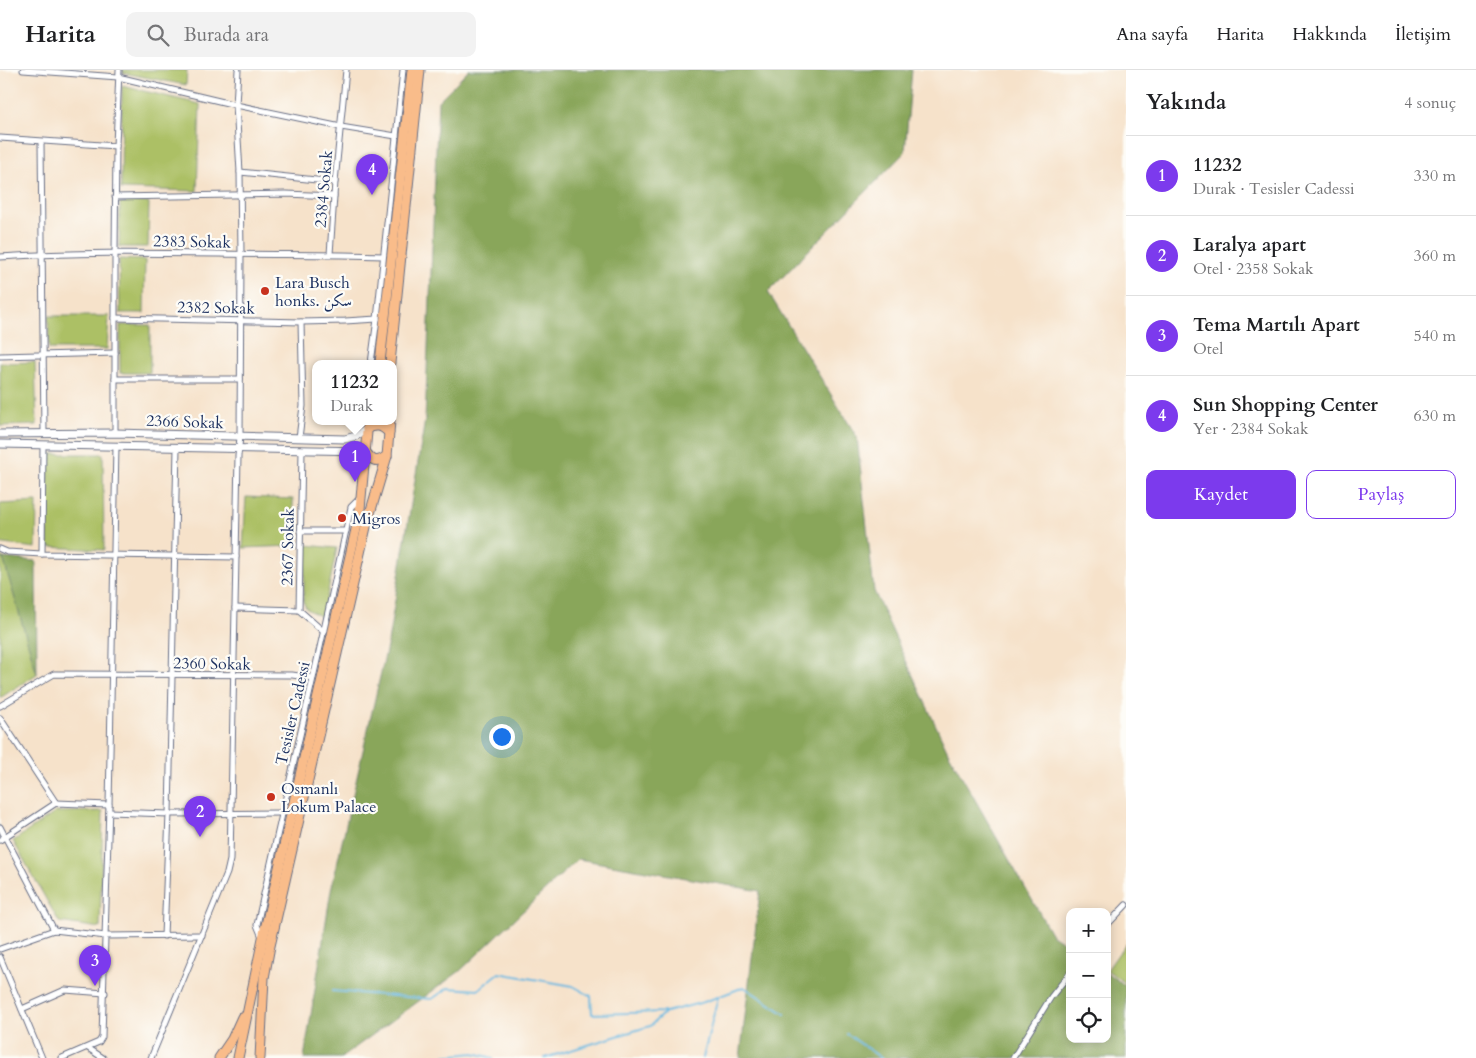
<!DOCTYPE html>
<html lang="tr">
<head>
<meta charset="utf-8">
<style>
	body { margin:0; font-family:Cardo,Amiri,serif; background:#f2f2f2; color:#202124 }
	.controls { position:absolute; right:15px; bottom:15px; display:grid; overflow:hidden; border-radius:10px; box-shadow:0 2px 12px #0003 }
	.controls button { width:45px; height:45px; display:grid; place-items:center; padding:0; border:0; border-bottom:1px solid #e0e0e0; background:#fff; color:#202124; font:25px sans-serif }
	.you { position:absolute; left:501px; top:666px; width:18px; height:18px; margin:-12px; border:4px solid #fff; border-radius:50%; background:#1a73e8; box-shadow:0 0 0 8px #1a73e833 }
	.badge { display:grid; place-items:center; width:32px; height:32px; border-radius:50%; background:#7c3aed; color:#fff; font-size:16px; font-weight:700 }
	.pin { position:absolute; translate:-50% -41px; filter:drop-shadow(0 1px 2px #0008) }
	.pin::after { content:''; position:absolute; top:26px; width:18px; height:15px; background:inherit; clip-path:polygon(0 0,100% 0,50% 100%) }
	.popup { position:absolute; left:312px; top:290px; width:85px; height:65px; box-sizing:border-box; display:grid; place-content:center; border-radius:10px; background:#fff; filter:drop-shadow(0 1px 4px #0005); font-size:16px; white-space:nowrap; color:#757577 }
	.popup b { font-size:19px; color:#202124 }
	.popup::after { content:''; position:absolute; left:50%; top:100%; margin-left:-10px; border:10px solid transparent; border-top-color:#fff }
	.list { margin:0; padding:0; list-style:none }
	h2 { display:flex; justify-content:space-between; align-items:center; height:65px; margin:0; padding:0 20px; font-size:21px }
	h2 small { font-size:16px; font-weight:400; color:#757577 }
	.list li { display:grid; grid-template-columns:32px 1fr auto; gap:15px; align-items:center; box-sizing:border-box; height:80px; padding:0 20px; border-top:1px solid #e0e0e0 }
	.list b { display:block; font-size:19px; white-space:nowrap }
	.list p { margin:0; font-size:16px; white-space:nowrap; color:#757577 }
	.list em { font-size:16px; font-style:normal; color:#757577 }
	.actions { display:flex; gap:10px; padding:15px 20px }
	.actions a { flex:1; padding:11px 0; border:1px solid #7c3aed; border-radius:10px; text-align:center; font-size:18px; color:#7c3aed }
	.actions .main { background:#7c3aed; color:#fff }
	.icon { flex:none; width:28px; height:28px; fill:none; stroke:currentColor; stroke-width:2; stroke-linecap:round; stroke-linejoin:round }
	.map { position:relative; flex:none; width:1126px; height:988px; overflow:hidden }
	header { display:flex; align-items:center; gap:30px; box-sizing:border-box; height:70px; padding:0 25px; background:#fff; border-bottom:1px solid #e0e0e0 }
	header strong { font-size:24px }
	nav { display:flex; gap:28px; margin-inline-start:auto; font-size:18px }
	.search { width:350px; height:45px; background:#f2f2f2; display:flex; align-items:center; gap:12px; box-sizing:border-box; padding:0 18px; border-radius:10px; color:#757577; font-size:19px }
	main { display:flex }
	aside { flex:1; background:#fff }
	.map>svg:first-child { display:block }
</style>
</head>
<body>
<header>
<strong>Harita</strong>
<div class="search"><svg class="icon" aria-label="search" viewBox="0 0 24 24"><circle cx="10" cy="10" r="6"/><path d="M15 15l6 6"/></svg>Burada ara</div>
<nav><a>Ana sayfa</a><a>Harita</a><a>Hakkında</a><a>İletişim</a></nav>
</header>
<main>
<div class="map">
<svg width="1126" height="988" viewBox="0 0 1126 988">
	<rect width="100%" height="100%" fill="#fdfcf7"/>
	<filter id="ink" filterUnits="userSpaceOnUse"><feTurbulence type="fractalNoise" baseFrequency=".02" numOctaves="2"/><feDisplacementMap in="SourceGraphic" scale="10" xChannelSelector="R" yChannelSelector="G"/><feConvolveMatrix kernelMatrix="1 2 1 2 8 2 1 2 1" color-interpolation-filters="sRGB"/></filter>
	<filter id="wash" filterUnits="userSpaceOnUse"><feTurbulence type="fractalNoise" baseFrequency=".0096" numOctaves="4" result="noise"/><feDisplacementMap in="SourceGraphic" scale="20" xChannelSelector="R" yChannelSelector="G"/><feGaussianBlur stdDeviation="1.12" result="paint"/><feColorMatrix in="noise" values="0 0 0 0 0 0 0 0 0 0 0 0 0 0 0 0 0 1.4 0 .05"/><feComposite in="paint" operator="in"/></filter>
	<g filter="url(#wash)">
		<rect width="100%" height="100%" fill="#f6e2ca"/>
		<g fill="#acc065" stroke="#647862">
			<polygon points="123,0 187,0 186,15 123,3"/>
			<polygon points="122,16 200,34 197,121 121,119"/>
			<polygon points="120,130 149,133 148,177 119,177"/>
			<polygon points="119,189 145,190 144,243 120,243"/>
			<polygon points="48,246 109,246 107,279 49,279"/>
			<rect x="120" y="255" width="30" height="48"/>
			<polygon points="35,292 37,355 0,356 0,293"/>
			<polygon points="48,384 103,384 104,480 48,477"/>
			<polygon points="246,427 293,429 293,476 243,478"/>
			<polygon points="37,432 36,478 3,474 0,473 0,434"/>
			<polygon points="306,475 337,478 323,546 321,547 307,539 303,532"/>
			<polygon points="0,486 3,488 37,604 0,628"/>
			<polygon points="103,741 100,858 59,852 13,771 56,742"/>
			<polygon points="1126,873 1126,914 1107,900"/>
		</g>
		<g fill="#89a65a" stroke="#526a5c">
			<polygon points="469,0 912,0 905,82 768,222 857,367 874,521 948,682 1052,865 1070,877 1070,969 1107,969 1107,903 1126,916 1126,988 740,988 760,821 578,789 460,901 341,988 304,988 331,820 388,572 425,350 438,31"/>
			<polygon points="3,488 36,491 37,604"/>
		</g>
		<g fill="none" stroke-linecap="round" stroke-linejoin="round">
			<g stroke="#66b8e1" stroke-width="2">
				<polyline points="332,921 432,929 448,918 478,920 499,903 573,916 591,926 592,944 666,942 704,932 744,917 785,944"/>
				<polyline points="847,964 881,988"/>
				<polyline points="422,988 474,983 493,988"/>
				<polyline points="545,988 650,956 665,942"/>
				<polyline points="703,988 718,927"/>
			</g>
		</g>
	</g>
	<g filter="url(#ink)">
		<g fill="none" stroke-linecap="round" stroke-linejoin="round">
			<g stroke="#686e84" stroke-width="7">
				<g id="minor">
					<polyline points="23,0 118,7 236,35 341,57 396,66"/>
					<polyline points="0,68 116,76"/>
					<polyline points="41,72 44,363"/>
					<polyline points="240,102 335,112"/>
					<polyline points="115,127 286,124 334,126"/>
					<polyline points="330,184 335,112 346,0"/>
					<path d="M 0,187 C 73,182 146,183 220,184 C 274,185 329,184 383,186"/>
					<polyline points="115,248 301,252 345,251 377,249"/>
					<polyline points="0,286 115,283"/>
					<polyline points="371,293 377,249 403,0"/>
					<polyline points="115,309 240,309"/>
					<polyline points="115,363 115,183 116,76 119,0"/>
					<polyline points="299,368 303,336 301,252"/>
					<polyline points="302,380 299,540 324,562"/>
					<polyline points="300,461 346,461"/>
					<polyline points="0,479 7,482 42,484 236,487"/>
					<polyline points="42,484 43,375"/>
					<polyline points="235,538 299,540"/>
					<polyline points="0,636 54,604 292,605 313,608"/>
					<polyline points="0,648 56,733"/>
					<polyline points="109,742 169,744 282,743"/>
					<polyline points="0,757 54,860"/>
					<polyline points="0,770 56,733 109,735"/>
					<polyline points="1107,855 1126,835"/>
					<polyline points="164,866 169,744 177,378"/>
					<path d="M 262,867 L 257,855 C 288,716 321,577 351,437 L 360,428"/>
					<polyline points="0,879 54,860 106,866 202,865"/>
					<polyline points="0,887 42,988"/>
					<polyline points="22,939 65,920 105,923"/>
					<polyline points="88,978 103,988"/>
					<polyline points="62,988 99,972 102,967 109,735 116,376"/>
					<polyline points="151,988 227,803 230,790 238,386 240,367 241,184 240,102 236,35 238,0"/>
					<polyline points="1013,988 1051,927 1070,903"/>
				</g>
			</g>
			<g stroke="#686e84" stroke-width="9">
				<g id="tertiary">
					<polyline points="0,364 115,363 345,369 356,366 367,359"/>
					<polyline points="0,374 365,381"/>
				</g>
			</g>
			<g stroke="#686e84" stroke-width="11">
				<g id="primary">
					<polyline points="380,293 412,0"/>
					<polyline points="390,293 420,0"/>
					<path d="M 367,359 C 376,354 382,355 389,363"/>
					<path d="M 365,381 C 372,391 376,394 387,386"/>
					<polyline points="219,988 232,969 242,947"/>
					<polyline points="238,988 263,868 357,455 360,439 368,351"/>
					<polyline points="260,988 264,908 270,876 366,457 387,386 390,351"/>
				</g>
			</g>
			<use href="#minor" stroke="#fff" stroke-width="5"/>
			<use href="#tertiary" stroke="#fff" stroke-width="7"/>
			<use href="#primary" stroke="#f9bc8a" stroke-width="9"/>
		</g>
	</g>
	<g fill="#c8321e" stroke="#fdfcf7" stroke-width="2">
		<circle cx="265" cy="221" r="5"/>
		<circle cx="342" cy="448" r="5"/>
		<circle cx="271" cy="727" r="5"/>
	</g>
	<g text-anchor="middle" stroke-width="4.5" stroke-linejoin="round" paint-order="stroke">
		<g font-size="16" fill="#1b2f5e" stroke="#fdfcf7">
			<text transform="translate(323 119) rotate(-85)" y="6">2384 Sokak</text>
			<text transform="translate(192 171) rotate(1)" y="6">2383 Sokak</text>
			<text transform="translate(216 237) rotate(1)" y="6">2382 Sokak</text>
			<text transform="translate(185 351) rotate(2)" y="6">2366 Sokak</text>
			<text transform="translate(287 477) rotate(-89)" y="6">2367 Sokak</text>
			<text transform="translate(212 593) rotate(1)" y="6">2360 Sokak</text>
			<text transform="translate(292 643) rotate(-77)" y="6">Tesisler Cadessi</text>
		</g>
		<g font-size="16" fill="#1b2f5e" stroke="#fdfcf7" text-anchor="start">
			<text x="275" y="218">Lara Busch<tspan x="275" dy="18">honks. سكن</tspan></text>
			<text x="352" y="454">Migros</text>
			<text x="281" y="724">Osmanlı<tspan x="281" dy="18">Lokum Palace</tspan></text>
		</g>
	</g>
</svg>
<div class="controls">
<button>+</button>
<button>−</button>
<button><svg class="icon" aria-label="locate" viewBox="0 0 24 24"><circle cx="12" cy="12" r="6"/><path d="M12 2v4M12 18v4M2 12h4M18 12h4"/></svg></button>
</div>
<div class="you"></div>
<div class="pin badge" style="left:355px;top:412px">1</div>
<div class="popup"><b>11232</b>Durak</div>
<div class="pin badge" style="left:200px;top:767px">2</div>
<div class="pin badge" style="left:95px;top:916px">3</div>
<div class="pin badge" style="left:372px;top:125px">4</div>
</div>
<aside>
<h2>Yakında<small>4 sonuç</small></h2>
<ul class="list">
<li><span class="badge">1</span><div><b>11232</b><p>Durak · Tesisler Cadessi</p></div><em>330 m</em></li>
<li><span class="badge">2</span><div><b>Laralya apart</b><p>Otel · 2358 Sokak</p></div><em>360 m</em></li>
<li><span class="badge">3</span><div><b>Tema Martılı Apart</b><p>Otel</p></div><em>540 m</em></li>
<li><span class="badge">4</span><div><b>Sun Shopping Center</b><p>Yer · 2384 Sokak</p></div><em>630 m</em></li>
</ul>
<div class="actions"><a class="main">Kaydet</a><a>Paylaş</a></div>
</aside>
</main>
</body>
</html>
